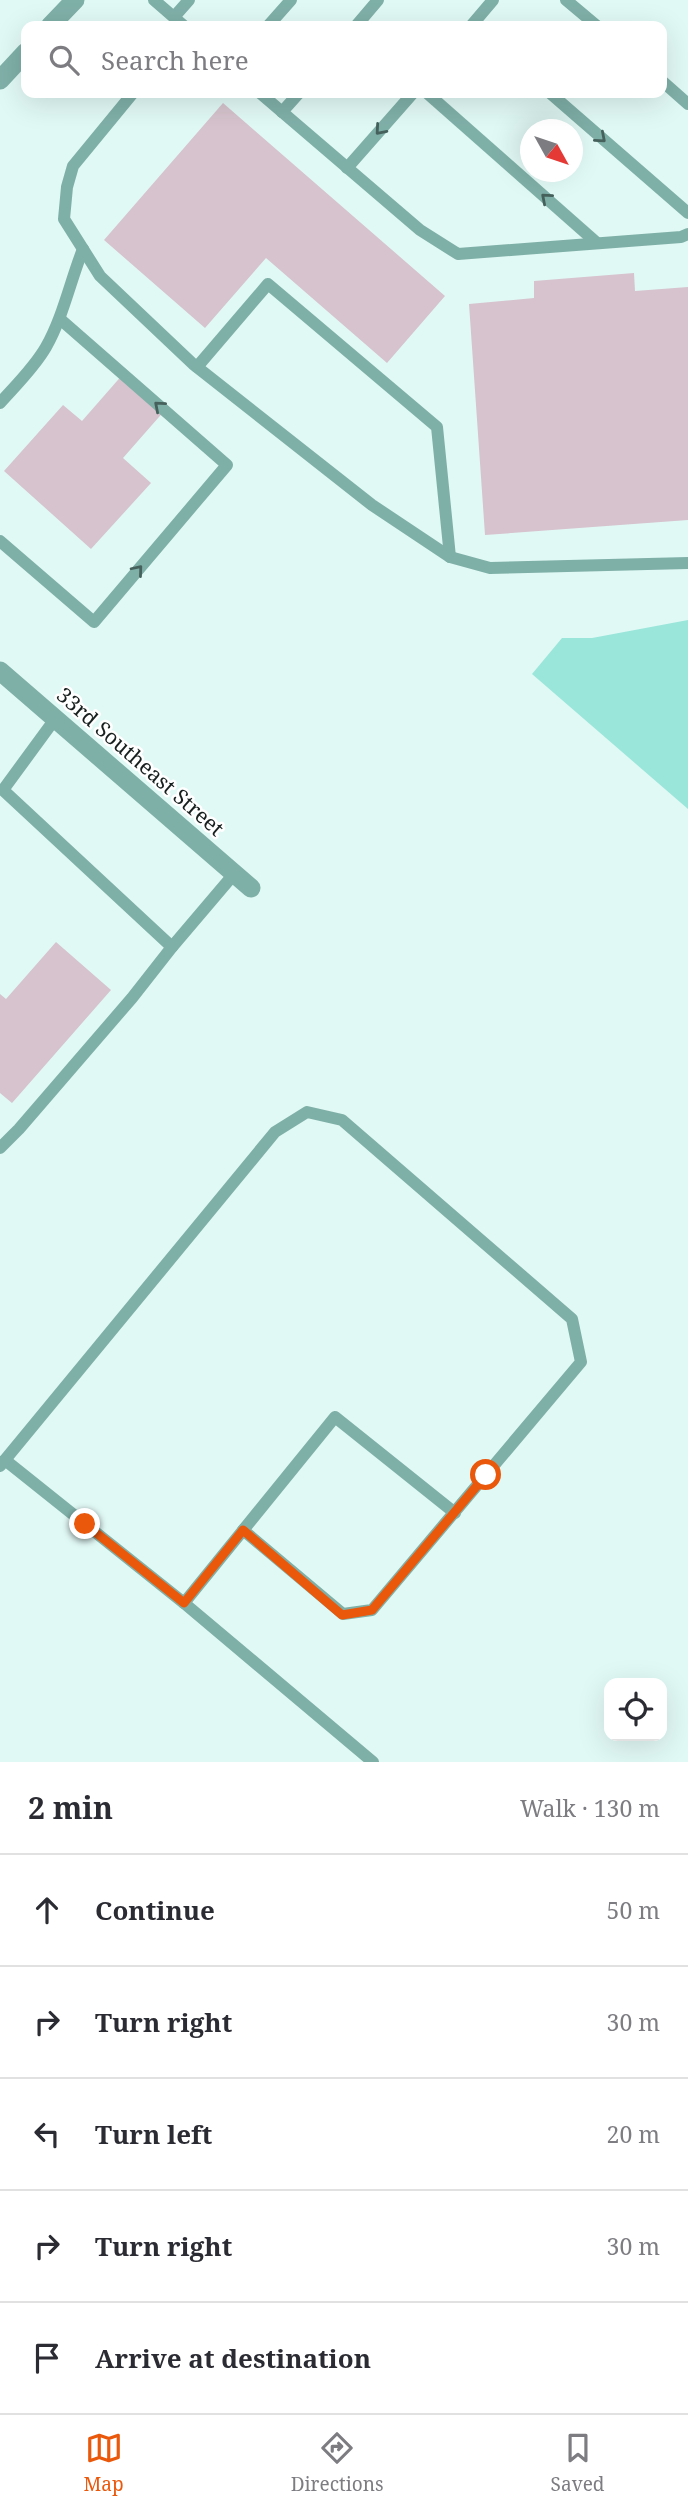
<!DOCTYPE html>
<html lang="en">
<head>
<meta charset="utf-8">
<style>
	body { margin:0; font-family:"Noto Serif",serif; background:#f7f7f7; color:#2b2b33 }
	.controls { position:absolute; right:21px; bottom:21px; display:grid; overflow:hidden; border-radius:14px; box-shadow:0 7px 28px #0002 }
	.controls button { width:63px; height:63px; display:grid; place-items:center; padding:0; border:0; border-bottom:2px solid #e1e1e2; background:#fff; color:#2b2b33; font:35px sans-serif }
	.compass { position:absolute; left:520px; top:119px; width:63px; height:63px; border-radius:50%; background:#fff; box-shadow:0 7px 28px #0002; rotate:130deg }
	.stop { position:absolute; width:21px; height:21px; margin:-16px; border:5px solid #ea580c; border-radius:50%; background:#fff }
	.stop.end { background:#ea580c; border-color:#fff; box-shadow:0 2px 7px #0008 }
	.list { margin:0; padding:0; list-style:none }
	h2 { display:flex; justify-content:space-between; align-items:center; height:91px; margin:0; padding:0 28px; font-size:30px }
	h2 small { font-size:23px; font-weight:400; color:#7c7c81 }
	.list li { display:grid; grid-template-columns:46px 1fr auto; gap:21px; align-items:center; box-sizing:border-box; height:112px; padding:0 28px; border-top:2px solid #e1e1e2 }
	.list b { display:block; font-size:26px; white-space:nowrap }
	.list em { font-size:23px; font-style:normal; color:#7c7c81 }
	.icon { flex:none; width:38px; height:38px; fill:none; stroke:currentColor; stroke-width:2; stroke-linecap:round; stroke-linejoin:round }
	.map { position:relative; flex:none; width:688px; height:1762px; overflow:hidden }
	.search { position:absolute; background:#fff; box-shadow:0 7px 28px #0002; left:21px; right:21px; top:21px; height:77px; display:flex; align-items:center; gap:18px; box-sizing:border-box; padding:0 24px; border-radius:14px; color:#7c7c81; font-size:26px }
	.sheet { height:651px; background:#fff }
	nav { display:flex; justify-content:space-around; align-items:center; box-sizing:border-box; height:98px; border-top:2px solid #e1e1e2; background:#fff; font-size:19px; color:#7c7c81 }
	nav a { display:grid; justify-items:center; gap:4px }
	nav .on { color:#ea580c }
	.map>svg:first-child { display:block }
</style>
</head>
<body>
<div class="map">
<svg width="688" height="1762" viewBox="0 0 688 1762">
	<rect width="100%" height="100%" fill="#e1f9f5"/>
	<polygon fill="#9ae6db" points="688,620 688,809 532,674 562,638 592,638"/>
	<g fill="#d6c3cd">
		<polygon points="223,103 445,296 387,363 266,258 205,328 104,240"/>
		<polygon points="634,273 635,291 688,287 688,520 485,535 469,304 534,298 534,281"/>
		<polygon points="124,373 166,409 123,458 151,483 91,549 4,471 63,405 82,421"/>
		<polygon points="56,942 111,990 12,1103 0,1093 0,994 6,999"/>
	</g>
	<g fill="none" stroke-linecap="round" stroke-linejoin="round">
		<g stroke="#7fb0a8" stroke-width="12">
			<polyline points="154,0 184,26"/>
			<polyline points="566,0 597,26"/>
			<polyline points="174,17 189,0"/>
			<polyline points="268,26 291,0"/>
			<polyline points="356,26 378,0"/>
			<polyline points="471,26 493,0"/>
			<polyline points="662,81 688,104"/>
			<polyline points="133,93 73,166 67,187 64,219 100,276 193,364 372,505 450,557 490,568 688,563"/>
			<polyline points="260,93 420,230 458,254 681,237 688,234"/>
			<polyline points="427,93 597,243"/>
			<polyline points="550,93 688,213"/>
			<polyline points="282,112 299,93"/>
			<polyline points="347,168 413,93"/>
			<polyline points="197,367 268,284 437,427 450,557"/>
			<path d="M 0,403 C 15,386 34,368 46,347 C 63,317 70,282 83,249"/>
			<polyline points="0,541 94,622 227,465 60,319"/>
			<polyline points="55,719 3,790 172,947 234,874"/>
			<polyline points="0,1148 19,1129 132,998 172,947"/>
			<polyline points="5,1460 184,1603 373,1762"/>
			<polyline points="0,1466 275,1132 307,1112 342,1120 572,1319 581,1362 372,1610 343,1614 243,1530"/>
			<polyline points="184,1603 335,1417 455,1513"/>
		</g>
		<g stroke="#7fb0a8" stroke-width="19">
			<polyline points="50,26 75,0"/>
			<polyline points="0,80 26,52"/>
			<polyline points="0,671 251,888"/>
		</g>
	</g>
	<defs><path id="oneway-chevron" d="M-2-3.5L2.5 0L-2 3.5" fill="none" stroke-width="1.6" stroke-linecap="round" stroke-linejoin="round" transform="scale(1.75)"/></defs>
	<g stroke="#46615c">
		<use href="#oneway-chevron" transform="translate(380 130) rotate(131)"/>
		<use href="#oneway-chevron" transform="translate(601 138) rotate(41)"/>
		<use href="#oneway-chevron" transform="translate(546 198) rotate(-139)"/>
		<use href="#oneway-chevron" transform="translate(159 406) rotate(-139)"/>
		<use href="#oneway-chevron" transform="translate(138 570) rotate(-50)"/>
	</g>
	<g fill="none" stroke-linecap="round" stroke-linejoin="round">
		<polyline stroke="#ea580c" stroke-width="9" points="85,1524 184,1603 243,1530 342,1615 372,1610 486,1475"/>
	</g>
	<g text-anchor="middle" stroke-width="5" stroke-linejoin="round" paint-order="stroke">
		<g font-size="21" fill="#17201e" stroke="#fff">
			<text transform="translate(140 762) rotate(41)" y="7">33rd Southeast Street</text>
		</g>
	</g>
</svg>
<div class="controls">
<button><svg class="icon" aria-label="locate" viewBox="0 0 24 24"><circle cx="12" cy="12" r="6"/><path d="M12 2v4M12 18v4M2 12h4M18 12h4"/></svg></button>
</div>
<svg class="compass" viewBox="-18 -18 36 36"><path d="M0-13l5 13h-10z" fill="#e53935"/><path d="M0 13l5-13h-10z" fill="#7c7c81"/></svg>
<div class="stop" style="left:486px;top:1475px"></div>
<div class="stop end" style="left:85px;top:1524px"></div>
<div class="search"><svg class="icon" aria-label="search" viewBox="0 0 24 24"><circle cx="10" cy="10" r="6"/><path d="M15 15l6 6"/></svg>Search here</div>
</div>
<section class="sheet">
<h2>2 min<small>Walk · 130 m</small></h2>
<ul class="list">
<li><svg class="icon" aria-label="ahead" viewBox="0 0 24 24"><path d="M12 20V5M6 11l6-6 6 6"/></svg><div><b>Continue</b></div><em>50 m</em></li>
<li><svg class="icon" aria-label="right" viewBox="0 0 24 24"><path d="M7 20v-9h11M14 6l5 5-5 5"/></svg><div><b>Turn right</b></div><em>30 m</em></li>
<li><svg class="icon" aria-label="left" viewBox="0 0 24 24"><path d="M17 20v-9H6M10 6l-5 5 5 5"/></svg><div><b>Turn left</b></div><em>20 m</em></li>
<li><svg class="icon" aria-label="right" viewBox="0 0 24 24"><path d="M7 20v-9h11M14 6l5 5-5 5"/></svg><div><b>Turn right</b></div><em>30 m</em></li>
<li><svg class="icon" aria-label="arrive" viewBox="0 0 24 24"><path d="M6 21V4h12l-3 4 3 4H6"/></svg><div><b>Arrive at destination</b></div></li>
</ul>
</section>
<nav>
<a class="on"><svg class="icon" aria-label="map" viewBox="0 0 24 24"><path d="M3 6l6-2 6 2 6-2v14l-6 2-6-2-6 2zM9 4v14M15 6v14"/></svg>Map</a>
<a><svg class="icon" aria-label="directions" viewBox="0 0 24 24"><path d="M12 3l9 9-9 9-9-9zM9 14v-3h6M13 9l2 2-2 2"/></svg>Directions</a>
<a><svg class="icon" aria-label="saved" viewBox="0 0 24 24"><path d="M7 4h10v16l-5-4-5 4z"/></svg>Saved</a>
</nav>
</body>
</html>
